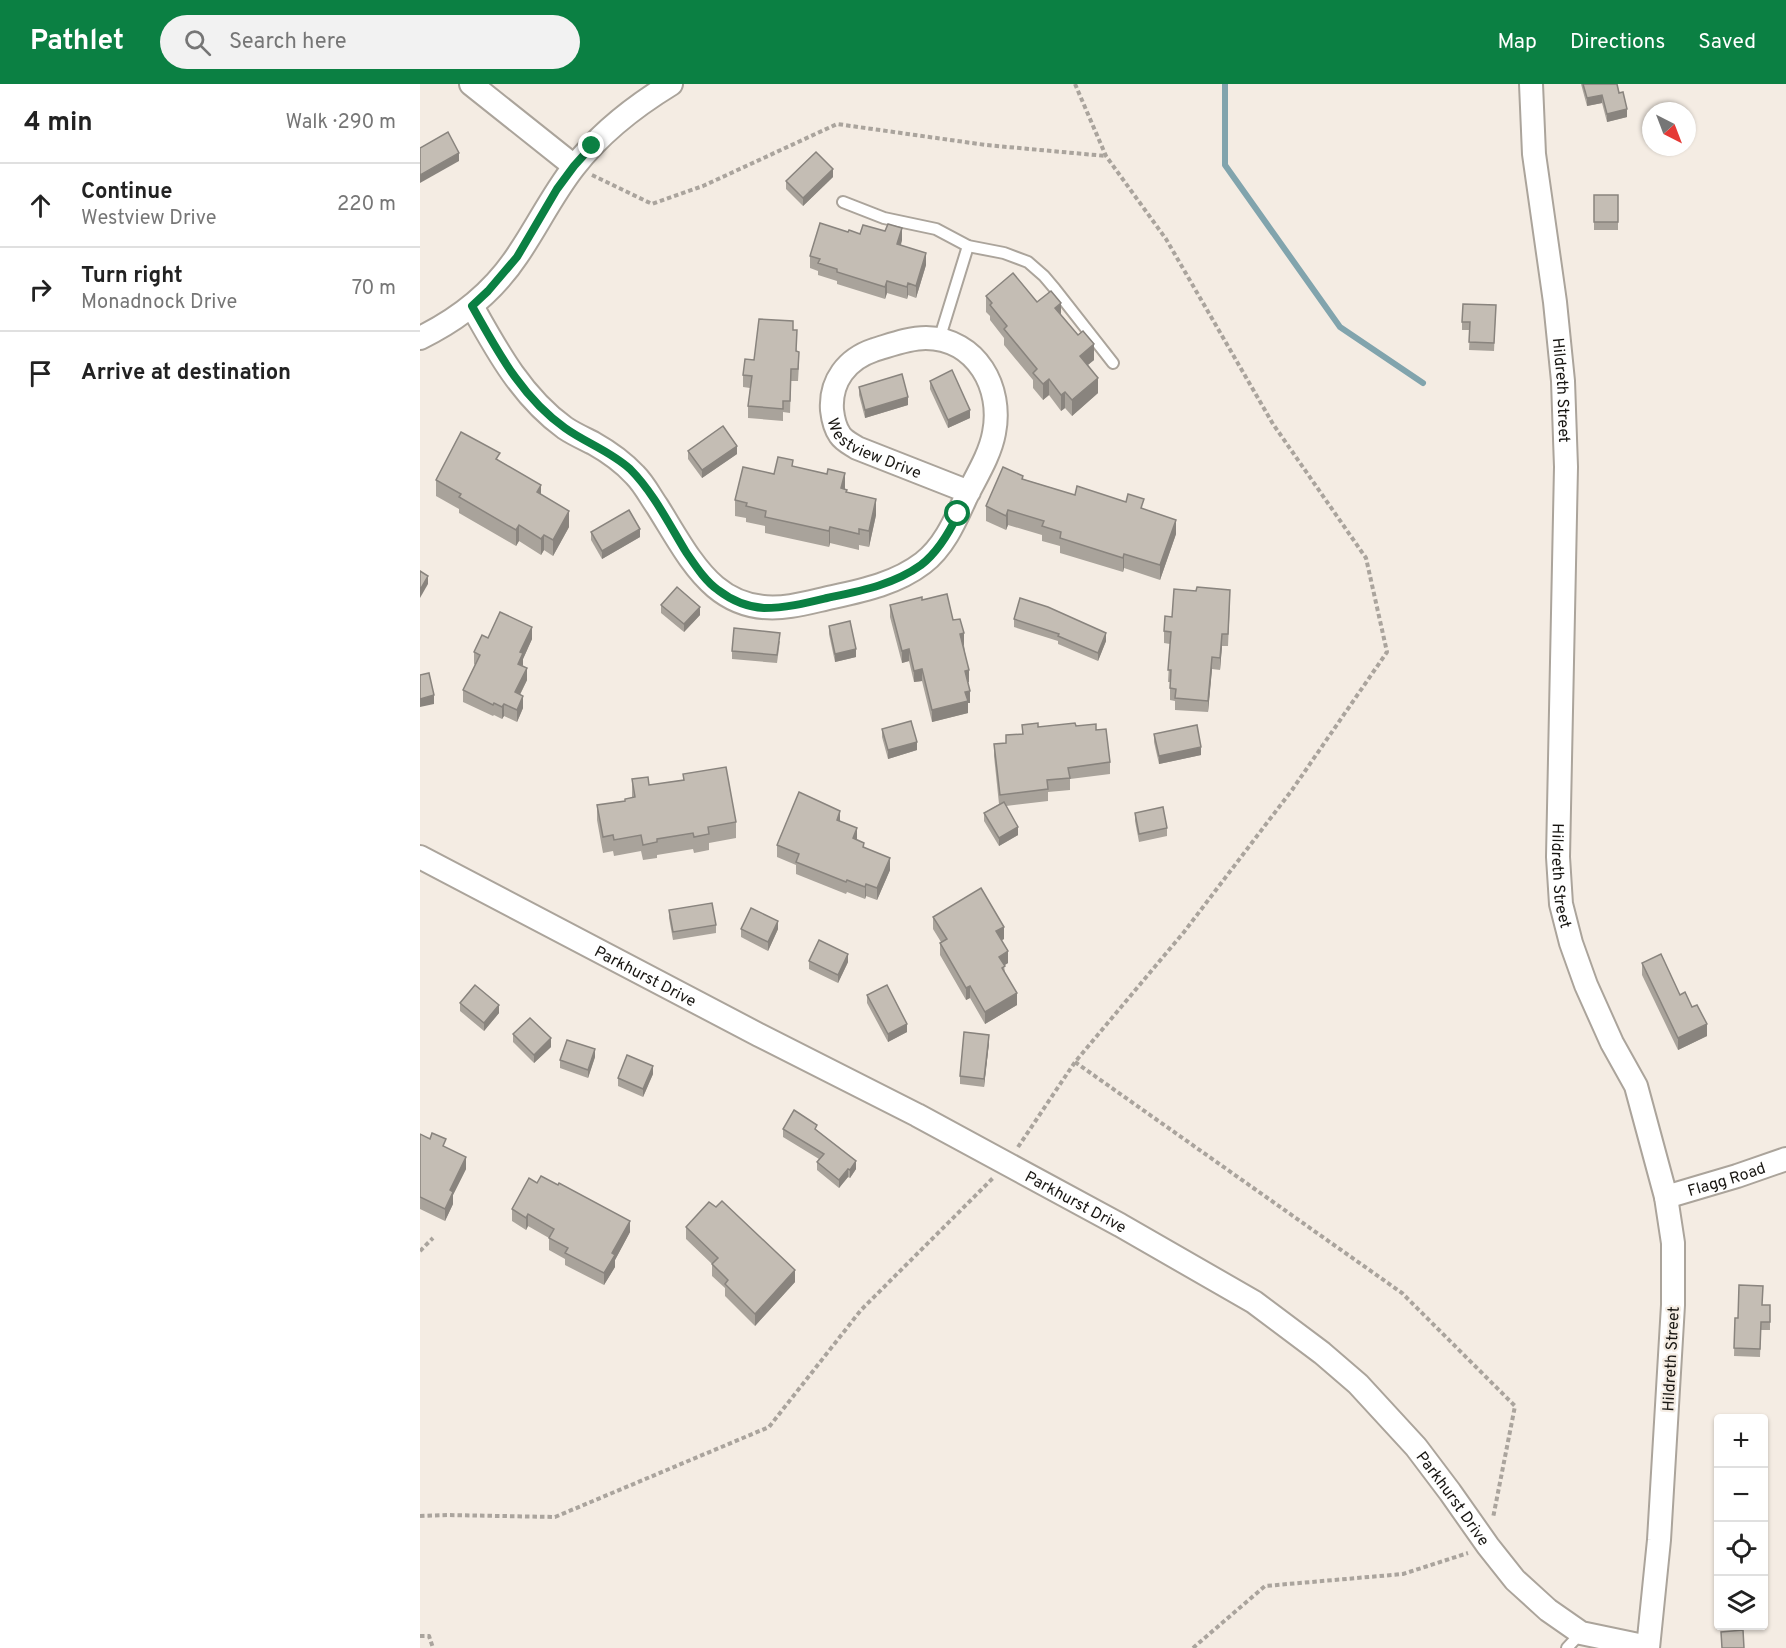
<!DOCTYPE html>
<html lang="en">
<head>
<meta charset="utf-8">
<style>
	body { margin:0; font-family:Overpass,sans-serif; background:#f2f2f2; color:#222 }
	.controls { position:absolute; right:18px; bottom:18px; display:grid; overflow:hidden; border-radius:6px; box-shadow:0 2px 4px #0004 }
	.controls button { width:54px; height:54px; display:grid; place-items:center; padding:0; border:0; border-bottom:2px solid #e0e0e0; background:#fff; color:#222; font:30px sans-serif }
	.compass { position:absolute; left:1222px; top:18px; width:54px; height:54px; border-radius:50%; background:#fff; box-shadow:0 2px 4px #0004; rotate:138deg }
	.stop { position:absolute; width:18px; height:18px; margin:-14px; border:4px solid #0b8043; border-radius:50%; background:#fff }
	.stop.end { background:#0b8043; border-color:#fff; box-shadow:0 2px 6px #0008 }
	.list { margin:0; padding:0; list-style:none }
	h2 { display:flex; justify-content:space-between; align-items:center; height:78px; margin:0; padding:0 24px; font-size:26px }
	h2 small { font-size:20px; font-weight:400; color:#767676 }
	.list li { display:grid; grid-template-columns:39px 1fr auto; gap:18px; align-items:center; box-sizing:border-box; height:84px; padding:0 24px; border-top:2px solid #e0e0e0 }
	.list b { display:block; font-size:22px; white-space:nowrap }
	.list p { margin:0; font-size:20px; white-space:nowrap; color:#767676 }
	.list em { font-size:20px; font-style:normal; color:#767676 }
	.icon { flex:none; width:33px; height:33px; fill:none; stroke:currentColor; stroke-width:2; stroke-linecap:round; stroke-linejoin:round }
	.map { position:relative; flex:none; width:1366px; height:1564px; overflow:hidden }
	header { display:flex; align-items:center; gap:36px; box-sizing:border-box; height:84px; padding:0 30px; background:#0b8043; color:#fff }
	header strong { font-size:28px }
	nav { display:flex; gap:33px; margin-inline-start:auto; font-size:21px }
	.search { width:420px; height:54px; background:#f2f2f2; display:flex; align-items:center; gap:15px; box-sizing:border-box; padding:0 21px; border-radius:33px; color:#767676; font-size:22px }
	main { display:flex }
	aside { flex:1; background:#fff }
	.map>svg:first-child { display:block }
</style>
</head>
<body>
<header>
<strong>Pathlet</strong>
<div class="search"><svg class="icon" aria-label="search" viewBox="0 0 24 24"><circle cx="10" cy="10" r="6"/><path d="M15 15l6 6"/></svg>Search here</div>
<nav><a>Map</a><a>Directions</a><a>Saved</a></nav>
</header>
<main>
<aside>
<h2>4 min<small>Walk · 290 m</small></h2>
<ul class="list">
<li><svg class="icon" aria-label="ahead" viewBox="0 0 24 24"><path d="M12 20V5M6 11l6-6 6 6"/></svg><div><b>Continue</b><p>Westview Drive</p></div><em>220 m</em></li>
<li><svg class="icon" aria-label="right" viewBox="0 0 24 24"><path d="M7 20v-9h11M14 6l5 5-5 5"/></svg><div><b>Turn right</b><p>Monadnock Drive</p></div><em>70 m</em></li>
<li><svg class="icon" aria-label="arrive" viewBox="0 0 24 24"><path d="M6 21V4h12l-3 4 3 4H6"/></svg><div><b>Arrive at destination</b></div></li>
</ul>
</aside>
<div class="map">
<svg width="1366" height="1564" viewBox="0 0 1366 1564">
	<rect width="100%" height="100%" fill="#f4ece3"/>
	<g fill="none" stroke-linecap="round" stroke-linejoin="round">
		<polyline stroke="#81a4ad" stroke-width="6" points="805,0 805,81 920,243 1003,299"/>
		<g stroke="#aba49b" stroke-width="14">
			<g id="lane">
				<polyline points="423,118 464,134 516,145 548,162 584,169 608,178 624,192 635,205 693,279"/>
				<polyline points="519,256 548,162"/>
				<polyline points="1147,1564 1161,1549"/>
			</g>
		</g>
		<g stroke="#aba49b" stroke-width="26">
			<g id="street">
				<polyline points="51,0 154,82"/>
				<path id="s1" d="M 1111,0 L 1114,70 L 1135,218 L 1143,297 L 1146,383 L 1138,773 L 1141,820 L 1151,859 L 1166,901 L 1192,959 L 1216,1002 L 1246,1113 L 1253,1159 L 1253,1221 L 1239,1456 L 1228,1564"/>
				<path id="s2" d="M 52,222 C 77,267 102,313 145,344 C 154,350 163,354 173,359 C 189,368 203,378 215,391 C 224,400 230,412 237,422 C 271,476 296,534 371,522 C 385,520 399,516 413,513 C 445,506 477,499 503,479 C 524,463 535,437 546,413 C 556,393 570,371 574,349 C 583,304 557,255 506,254 C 488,254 471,261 454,266 C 427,275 410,297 412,326 C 413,335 415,344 420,351 C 424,357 431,360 437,364 L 549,408"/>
				<path d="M 0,254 C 39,235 73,208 97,172 C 117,143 132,111 154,83 C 180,49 215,22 251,0"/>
				<path id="s3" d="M 0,773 L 339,951 L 497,1031 L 700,1141 L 834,1218 L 902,1269 L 938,1300 L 996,1363 L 1030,1408 L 1068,1462 L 1095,1496 L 1128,1526 L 1161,1549 L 1228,1563"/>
				<path id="s4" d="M 1246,1113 L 1317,1092 L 1366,1075"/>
			</g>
		</g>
		<g stroke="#aaa49d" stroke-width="4" stroke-dasharray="4.5 3" stroke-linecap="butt">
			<polyline points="172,91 232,120 283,102 417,40 566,61 686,72"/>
			<polyline points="655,978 982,1209 1095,1322 1073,1434"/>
			<polyline points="598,1063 655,978 764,848 872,706 967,568 946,474 853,340 746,155 686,72 655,0"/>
			<polyline points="0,1167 13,1154"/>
			<polyline points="0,1432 27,1431 135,1433 349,1343 441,1226 573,1094"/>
			<polyline points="0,1552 9,1552 13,1564"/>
			<polyline points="773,1564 845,1502 983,1490 1048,1469"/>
		</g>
		<use href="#lane" stroke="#fff" stroke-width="10"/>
		<use href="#street" stroke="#fff" stroke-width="22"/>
	</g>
	<g fill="#a9a39b">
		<polygon points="1161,0 1197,0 1207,33 1187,38 1182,19 1167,22"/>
		<polygon points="413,93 383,122 366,105 366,97"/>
		<rect x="1174" y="111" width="24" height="35"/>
		<polygon points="428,148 482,156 481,161 506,181 496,214 488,211 487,215 467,209 465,215 417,200 417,197 398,191 398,187 390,184 390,172"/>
		<polygon points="566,212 617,218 641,232 674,276 668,281 678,309 652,332 645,324 641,327 629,311 623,316 613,304 613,296 584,261 584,254 570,236 570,232 566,228"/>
		<polygon points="1076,221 1074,267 1049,266 1050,246 1042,246 1042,238"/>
		<polygon points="373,246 379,280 378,297 371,297 370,329 363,328 363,337 328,334 328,322 330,304 323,303 323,291 334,276"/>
		<polygon points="510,297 550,334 528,344 510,305"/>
		<polygon points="439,303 488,321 445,334 439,311"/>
		<polygon points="268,367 317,370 282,394 268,375"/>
		<polygon points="80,377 121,411 149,443 133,472 124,466 121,471 99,457 96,462 39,429 39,425 16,412 16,396"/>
		<polygon points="373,383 424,405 427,409 456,431 449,463 439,461 439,466 410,459 409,463 345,449 345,442 326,438 326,434 315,432 315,416 354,390"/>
		<polygon points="603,395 655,411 724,425 756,450 740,496 704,484 703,488 640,469 640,462 622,457 622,451 588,441 586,446 566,437 566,422"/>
		<polygon points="171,448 220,453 182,475 171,456"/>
		<polygon points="502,516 533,536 544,561 549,598 548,598 550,619 548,619 548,629 512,638 502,597 494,598 489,577 482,579 470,533 470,521"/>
		<polygon points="810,518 808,562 802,562 800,586 792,585 788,628 755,626 755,617 750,616 750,598 748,598 750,560 744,559 744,547 752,533"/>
		<polygon points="241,521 280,531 264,548 241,529"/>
		<polygon points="594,535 686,557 678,577 638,560 638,557 594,543"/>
		<polygon points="409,542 436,573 415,578 409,550"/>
		<polygon points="68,554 112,555 103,575 102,582 107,596 100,611 103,624 97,638 84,632 82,635 74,631 73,632 43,618 43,606 55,581 54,580 54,568"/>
		<polygon points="360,557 357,579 312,575 312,567"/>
		<polygon points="602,641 618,643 656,642 676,646 690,678 690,690 650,695 650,706 628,708 628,717 586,722 598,751 579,762 564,737 564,729 579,720 574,672 574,660 586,659 586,651 602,650"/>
		<polygon points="462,645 497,666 468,675 462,653"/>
		<polygon points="734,650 781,671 739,680 734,658"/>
		<polygon points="263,690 316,738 316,754 289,759 289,766 274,769 273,765 237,771 237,774 223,776 221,767 194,772 193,767 183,769 177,736 177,721 205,717 212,713 212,695 229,701 263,696"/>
		<polygon points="715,729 747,744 747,752 719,758 715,737"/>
		<polygon points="420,737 437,756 470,786 457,816 446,812 445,815 427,808 426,810 376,790 376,781 357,773 357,761"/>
		<polygon points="249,826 296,841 296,849 253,856 249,834"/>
		<polygon points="513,833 584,855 582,856 588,879 584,881 585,889 597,921 565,940 550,914 546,916 520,871 520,859 521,858 513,845"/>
		<polygon points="321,845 358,845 348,867 321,853"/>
		<polygon points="389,877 428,878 418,899 389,885"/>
		<polygon points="1222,879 1260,911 1287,952 1258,966 1222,891"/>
		<polygon points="447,911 487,948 468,958 447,919"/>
		<polygon points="40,919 79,929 64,947 40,927"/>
		<polygon points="93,950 131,963 114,979 93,958"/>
		<polygon points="569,959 564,1003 540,1000 540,992"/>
		<polygon points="175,973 168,994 140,984 140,976"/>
		<polygon points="233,990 223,1013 198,1002 198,994"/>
		<polygon points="363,1045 397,1047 436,1085 430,1094 428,1093 419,1104 397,1086 397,1078 399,1075 363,1053"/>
		<polygon points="0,1050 26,1064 46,1085 33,1111 33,1120 25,1137 0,1125"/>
		<polygon points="92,1125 210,1148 195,1176 195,1183 184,1201 145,1181 145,1175 129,1166 129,1154 108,1142 106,1146 92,1137"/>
		<polygon points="266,1143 375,1198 335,1242 305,1212 305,1204 292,1192 292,1180 266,1155"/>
		<polygon points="1342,1221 1350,1221 1350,1246 1341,1246 1340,1273 1314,1272 1315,1234 1318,1234"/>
	</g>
	<g fill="#89847e">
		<polygon points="1182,11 1182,19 1167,22 1167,14"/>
		<polygon points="1207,25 1207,33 1187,38 1187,30"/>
		<polygon points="39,69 39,77 0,99 0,91"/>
		<polygon points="413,85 413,93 383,122 383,114"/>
		<polygon points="482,144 482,156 477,172 477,160"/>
		<polygon points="506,169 506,181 496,214 496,202"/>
		<polygon points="467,197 467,209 465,215 465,203"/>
		<polygon points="488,199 488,211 487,215 487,203"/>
		<polygon points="641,219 641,235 635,224"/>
		<polygon points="674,260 674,276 660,287 660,272"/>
		<polygon points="678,294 678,309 652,332 652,316"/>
		<polygon points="629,295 629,311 623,316 623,300"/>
		<polygon points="645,308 645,324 641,327 641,311"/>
		<polygon points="488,313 488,321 445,334 445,326"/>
		<polygon points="550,326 550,334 528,344 528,336"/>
		<polygon points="317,362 317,370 282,394 282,386"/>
		<polygon points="425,389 425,405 421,420 421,404"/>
		<polygon points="121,401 121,417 117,408"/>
		<polygon points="456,415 456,431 449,463 449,447"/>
		<polygon points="588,426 588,441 586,446 586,432"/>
		<polygon points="149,427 149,443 133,472 133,456"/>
		<polygon points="756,436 756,450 740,496 740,481"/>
		<polygon points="99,441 99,457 96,462 96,446"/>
		<polygon points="410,443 410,459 409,463 409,447"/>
		<polygon points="220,445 220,453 182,475 182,467"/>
		<polygon points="124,451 124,466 121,471 121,455"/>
		<polygon points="704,470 704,484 703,488 703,474"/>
		<polygon points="8,492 8,500 0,514 0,506"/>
		<polygon points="280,523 280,531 264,548 264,540"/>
		<polygon points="112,543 112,555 103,575 103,581 98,592 98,580 100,568"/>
		<polygon points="544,549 544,561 540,562 540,550"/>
		<polygon points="686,549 686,557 678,577 678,569"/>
		<polygon points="802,550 802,562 800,586 800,574"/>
		<polygon points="436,565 436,573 415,578 415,570"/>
		<polygon points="489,565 489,577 482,579 482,567"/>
		<polygon points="792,573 792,585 788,628 788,617"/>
		<polygon points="107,584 107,596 95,620 95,608"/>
		<polygon points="502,585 502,597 494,598 494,587"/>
		<polygon points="549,586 549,598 545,599 545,587"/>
		<polygon points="550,607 550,619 548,619 548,629 512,638 512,626 545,608"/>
		<polygon points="14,611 14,620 0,623 0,615"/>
		<polygon points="103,612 103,624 97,638 97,626"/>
		<polygon points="84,620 84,632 82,635 82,623"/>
		<polygon points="497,658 497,666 468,675 468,666"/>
		<polygon points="781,663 781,671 739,680 739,672"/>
		<polygon points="420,727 420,739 417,736"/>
		<polygon points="598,743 598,751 579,762 579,754"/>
		<polygon points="437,744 437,756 433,754"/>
		<polygon points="470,774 470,786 457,816 457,804"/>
		<polygon points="446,800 446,812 445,815 445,803"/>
		<polygon points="358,837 358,845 348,867 348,858"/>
		<polygon points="584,843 584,855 576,859 576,847"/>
		<polygon points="588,867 588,879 579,885 579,873"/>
		<polygon points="428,870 428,878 418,899 418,891"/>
		<polygon points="550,902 550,914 546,916 546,904"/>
		<polygon points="597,909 597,921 565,940 565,928"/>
		<polygon points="79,921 79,929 64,947 64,939"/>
		<polygon points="487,940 487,948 468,958 468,950"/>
		<polygon points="1287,940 1287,952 1258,966 1258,954"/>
		<polygon points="569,951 569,959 564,1003 564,995"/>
		<polygon points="131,954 131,963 114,979 114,971"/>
		<polygon points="175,965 175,973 168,994 168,986"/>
		<polygon points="233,982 233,990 223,1013 223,1005"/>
		<polygon points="46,1073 46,1085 33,1111 33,1120 25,1137 25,1125 30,1106"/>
		<polygon points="436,1077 436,1085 430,1094 430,1086"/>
		<polygon points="428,1085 428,1093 419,1104 419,1096"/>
		<polygon points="108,1130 108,1142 106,1146 106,1134"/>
		<polygon points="210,1137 210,1148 195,1176 195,1183 184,1201 184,1189 192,1169"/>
		<polygon points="375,1186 375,1198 335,1242 335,1230"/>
	</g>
	<g fill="#c4bdb4" stroke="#89847e" stroke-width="1.5">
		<polygon points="1163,0 1197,0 1199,9 1203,8 1207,25 1187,30 1182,11 1167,14"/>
		<polygon points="28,48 39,69 0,91 0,64"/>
		<polygon points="396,68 413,85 383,114 366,97"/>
		<rect x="1174" y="111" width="24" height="27"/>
		<polygon points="400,139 428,148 429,146 440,150 443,141 465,147 468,140 482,144 477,160 506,169 496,202 488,199 487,203 467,197 465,203 417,188 417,185 398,179 400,175 390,172"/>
		<polygon points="593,189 617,218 631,207 641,219 635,224 658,251 663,247 674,260 660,272 678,294 652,316 645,308 641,311 629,295 623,300 613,289 617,285 584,245 587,242 570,221 572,219 566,212"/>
		<polygon points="1043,220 1076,221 1074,259 1049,258 1050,238 1042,238"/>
		<polygon points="339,235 373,237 373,246 377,246 376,267 379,268 378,285 371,285 370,317 363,317 363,325 328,322 332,292 323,291 325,275 334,276"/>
		<polygon points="532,286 550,326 528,336 510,297"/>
		<polygon points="482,290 488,313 445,326 439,303"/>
		<polygon points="303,342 317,362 282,386 268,367"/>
		<polygon points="41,348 80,369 76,375 121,401 117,408 149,427 133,456 124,451 121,455 99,441 96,446 39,413 41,410 16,396"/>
		<polygon points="358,373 373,376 372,382 407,390 408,385 425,389 421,404 427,406 426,408 456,415 449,447 439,445 439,450 410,443 409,447 345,433 346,427 326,422 327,419 315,416 323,383 354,390"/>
		<polygon points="583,383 603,392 602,395 655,411 657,402 706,418 708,410 724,415 721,424 756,436 740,481 704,470 703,474 640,454 641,448 622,442 624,437 588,426 586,432 566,422"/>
		<polygon points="209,426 220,445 182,467 171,448"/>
		<polygon points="0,487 8,492 0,506"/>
		<polygon points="257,503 280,523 264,540 241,521"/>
		<polygon points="777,503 810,506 808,550 802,550 800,574 792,573 788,617 755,614 756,605 750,604 751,586 748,586 751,548 744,547 745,532 752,533 754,505 776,507"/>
		<polygon points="527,510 533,536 540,535 544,549 540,550 549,586 545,587 550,607 545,608 548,617 512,626 502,585 494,587 489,565 482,567 470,521 502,513 502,516"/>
		<polygon points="600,514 628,523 686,549 678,569 638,552 639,550 594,535"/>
		<polygon points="80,528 112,543 100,568 103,569 98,580 107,584 95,608 103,612 97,626 84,620 82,623 74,619 73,621 43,606 60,571 54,568 62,551 68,554"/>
		<polygon points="430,537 436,565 415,570 409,542"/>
		<polygon points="314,544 360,549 357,571 312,567"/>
		<polygon points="9,589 14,611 0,615 0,591"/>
		<polygon points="491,637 497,658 468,666 462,645"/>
		<polygon points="618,639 618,643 655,639 656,642 676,640 676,646 686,645 690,678 648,684 650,694 627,696 628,705 580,711 574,660 586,659 586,651 603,650 602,641"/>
		<polygon points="777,641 781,663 739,672 734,650"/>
		<polygon points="306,683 316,738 288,743 289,750 274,753 273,749 237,755 237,758 223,761 221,751 194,756 193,751 183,753 177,721 205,717 205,715 215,713 212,695 228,693 229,701 264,696 263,690"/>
		<polygon points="379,708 420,727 417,736 437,744 433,754 444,759 443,763 470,774 457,804 446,800 445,803 427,796 426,798 376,778 379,770 357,761"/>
		<polygon points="584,718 598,743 579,754 564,729"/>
		<polygon points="743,723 747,744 719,750 715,729"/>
		<polygon points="561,804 584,843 576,847 588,867 579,873 585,882 582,884 597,909 565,928 550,902 546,904 520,859 527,855 513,833"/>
		<polygon points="292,819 296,841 253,848 249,826"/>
		<polygon points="331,824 358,837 348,858 321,845"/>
		<polygon points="399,856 428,870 418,891 389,877"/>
		<polygon points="1241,870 1260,911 1265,908 1272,923 1277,921 1287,940 1258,954 1222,879"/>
		<polygon points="55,901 79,921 64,939 40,919"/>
		<polygon points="467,901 487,940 468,950 447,911"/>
		<polygon points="110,934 131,954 114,971 93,950"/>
		<polygon points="544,948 569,951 564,995 540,992"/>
		<polygon points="147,956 175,965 168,986 140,976"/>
		<polygon points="207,971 233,982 223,1005 198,994"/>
		<polygon points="374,1026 397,1041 395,1045 436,1077 430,1086 428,1085 419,1096 397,1078 404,1070 363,1045"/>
		<polygon points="12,1049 26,1055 23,1062 46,1073 30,1106 33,1108 25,1125 0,1113 0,1050 10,1055"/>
		<polygon points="121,1092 138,1101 139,1099 210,1137 192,1169 195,1171 184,1189 145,1169 148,1164 129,1154 134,1145 108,1130 106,1134 92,1125 109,1094 117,1099"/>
		<polygon points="302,1117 375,1186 335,1230 305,1200 308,1196 292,1180 298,1174 266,1143 289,1118 296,1123"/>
		<polygon points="1319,1201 1343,1202 1342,1221 1350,1221 1350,1238 1341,1238 1340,1265 1314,1264 1315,1234 1318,1234"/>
		<polygon points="1344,1425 1346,1425 1344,1486"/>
		<polygon points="1323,1546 1324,1564 1302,1564 1301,1548"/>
	</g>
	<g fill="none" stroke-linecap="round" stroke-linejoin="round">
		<path stroke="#0b8043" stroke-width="8" d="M 172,62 L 154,82 L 137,105 L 97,173 L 68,207 L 52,222 C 77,266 101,313 145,344 C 166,359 190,367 210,385 C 233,408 249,440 266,468 C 275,481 285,497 298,506 C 311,516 328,523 344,524 C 366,524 386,519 407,514 C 440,507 473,501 501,481 C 518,468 529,449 538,430"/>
	</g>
	<g text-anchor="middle" stroke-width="4.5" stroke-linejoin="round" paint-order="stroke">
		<g font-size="16" fill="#181612" stroke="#f4ece3">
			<text dy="6" stroke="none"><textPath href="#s1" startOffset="308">Hildreth Street</textPath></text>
			<text dy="6" stroke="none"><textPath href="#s2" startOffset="1077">Westview Drive</textPath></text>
			<text dy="6" stroke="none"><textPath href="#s1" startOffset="794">Hildreth Street</textPath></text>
			<text dy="6" stroke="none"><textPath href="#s3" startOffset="255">Parkhurst Drive</textPath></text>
			<text dy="6" stroke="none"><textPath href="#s4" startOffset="63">Flagg Road</textPath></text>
			<text dy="6" stroke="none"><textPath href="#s3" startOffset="741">Parkhurst Drive</textPath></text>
			<text transform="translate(1250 1275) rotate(-87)" y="6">Hildreth Street</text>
			<text dy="6" stroke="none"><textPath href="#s3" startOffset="1227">Parkhurst Drive</textPath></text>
		</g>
	</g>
</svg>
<div class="controls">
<button>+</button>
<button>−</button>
<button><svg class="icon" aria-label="locate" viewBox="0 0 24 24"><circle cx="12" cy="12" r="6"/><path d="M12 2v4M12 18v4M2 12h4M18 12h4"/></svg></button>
<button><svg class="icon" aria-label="layers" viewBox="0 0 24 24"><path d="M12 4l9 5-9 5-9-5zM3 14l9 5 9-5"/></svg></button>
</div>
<svg class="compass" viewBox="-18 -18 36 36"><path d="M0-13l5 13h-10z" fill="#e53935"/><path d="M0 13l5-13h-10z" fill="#767676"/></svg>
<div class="stop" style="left:538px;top:430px"></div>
<div class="stop end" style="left:172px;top:62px"></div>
</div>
</main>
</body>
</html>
